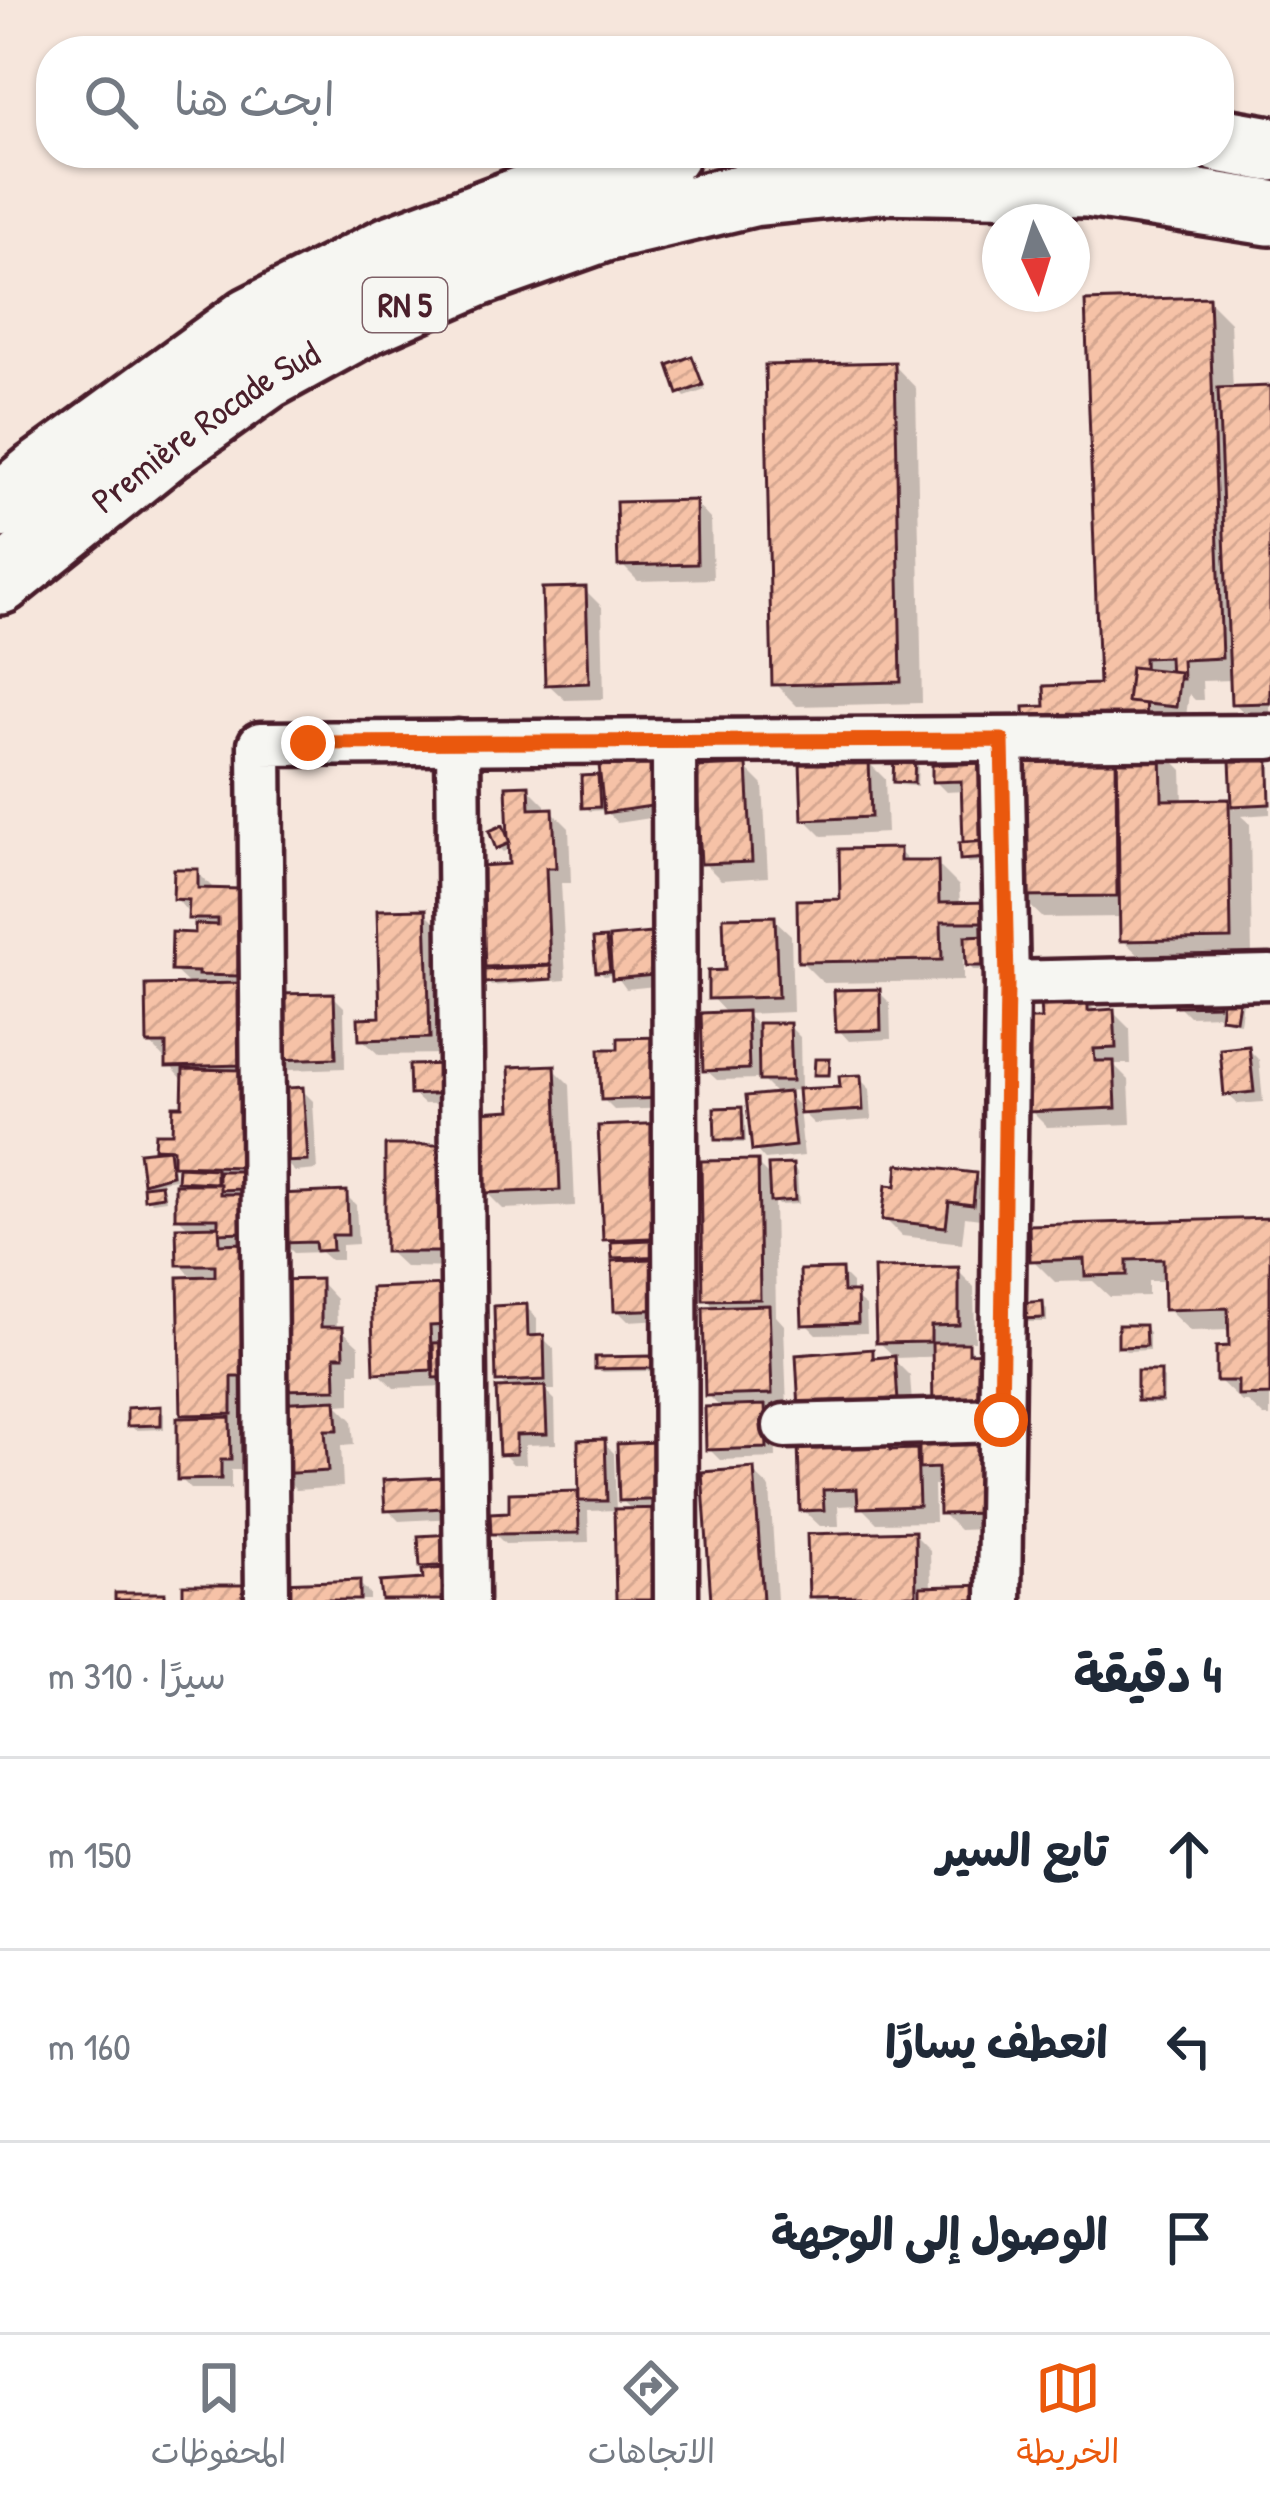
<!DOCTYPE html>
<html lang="ar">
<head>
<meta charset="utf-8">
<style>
	body { margin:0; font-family:"Patrick Hand","Playpen Sans Arabic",sans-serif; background:#f2f2f3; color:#1f2937; direction:rtl }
	.compass { position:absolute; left:982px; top:204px; width:108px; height:108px; border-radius:50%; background:#fff; box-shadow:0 3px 9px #0004; rotate:176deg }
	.stop { position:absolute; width:36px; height:36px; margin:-27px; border:9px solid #ea580c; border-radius:50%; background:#fff }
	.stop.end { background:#ea580c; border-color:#fff; box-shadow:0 3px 12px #0008 }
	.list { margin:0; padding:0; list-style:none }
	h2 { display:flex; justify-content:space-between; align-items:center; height:156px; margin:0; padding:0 48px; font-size:51px }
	h2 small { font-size:39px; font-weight:400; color:#747a83 }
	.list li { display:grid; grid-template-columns:78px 1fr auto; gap:36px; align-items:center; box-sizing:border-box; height:192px; padding:0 48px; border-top:3px solid #e0e1e3 }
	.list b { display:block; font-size:45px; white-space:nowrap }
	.list em { font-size:39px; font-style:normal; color:#747a83 }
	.icon { flex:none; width:66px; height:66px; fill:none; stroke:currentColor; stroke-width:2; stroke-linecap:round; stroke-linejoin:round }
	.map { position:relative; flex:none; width:1270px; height:1600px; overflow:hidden; direction:ltr }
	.search { position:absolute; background:#fff; box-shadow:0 3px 9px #0004; left:36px; right:36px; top:36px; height:132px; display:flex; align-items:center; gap:30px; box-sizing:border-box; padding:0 42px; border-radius:48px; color:#747a83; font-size:45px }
	.sheet { height:732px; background:#fff }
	nav { display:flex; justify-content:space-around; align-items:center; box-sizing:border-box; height:168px; border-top:3px solid #e0e1e3; background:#fff; font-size:33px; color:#747a83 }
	nav a { display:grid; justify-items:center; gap:6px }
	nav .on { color:#ea580c }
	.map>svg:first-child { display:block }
</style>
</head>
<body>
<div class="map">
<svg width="1270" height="1600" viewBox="0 0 1270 1600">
	<defs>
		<pattern id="building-hatch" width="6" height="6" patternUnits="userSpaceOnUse" patternTransform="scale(3)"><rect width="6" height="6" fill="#f6c2a7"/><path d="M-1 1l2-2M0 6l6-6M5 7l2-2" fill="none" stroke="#d4a690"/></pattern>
	</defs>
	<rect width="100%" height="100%" fill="#f6e6dc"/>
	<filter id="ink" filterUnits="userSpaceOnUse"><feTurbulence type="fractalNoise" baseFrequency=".00833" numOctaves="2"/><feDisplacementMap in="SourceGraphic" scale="24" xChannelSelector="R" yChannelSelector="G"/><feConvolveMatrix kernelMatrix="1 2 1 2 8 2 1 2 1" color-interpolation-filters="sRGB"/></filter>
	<g filter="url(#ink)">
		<g fill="#0003">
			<polygon points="1208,300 1230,322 1233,391 1270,389 1270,725 1257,725 1234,703 1233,680 1202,681 1203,700 1195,700 1189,694 1186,716 1166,714 1167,745 1157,745 1182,770 1183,803 1228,802 1235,809 1232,740 1270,743 1270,814 1241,816 1250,824 1252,960 1146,962 1123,940 1123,917 1043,918 1020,896 1048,709 1102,687"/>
			<polygon points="691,360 696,364 705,390 685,397 681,392"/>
			<polygon points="894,365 916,388 922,703 797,706 775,684"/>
			<polygon points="695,503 711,520 713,579 638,581 621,564"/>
			<polygon points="585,590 602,607 604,699 565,700 548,684"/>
			<polygon points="914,758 918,763 917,786 900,785 896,781"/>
			<polygon points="868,762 885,779 887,833 822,836 805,819"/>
			<polygon points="746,768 763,785 768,877 721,880 704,863"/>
			<polygon points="996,768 992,861 968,863 963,859 971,845 966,840 964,791 946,792 935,781"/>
			<polygon points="597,778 604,785 682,813 617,823 605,810 590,811 585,806"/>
			<polygon points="528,788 545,805 545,812 552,811 569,828 571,883 561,883 566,980 491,986 487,981 495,972 488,966 512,867 511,848 503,852 498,847 503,829 511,837"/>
			<polygon points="899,851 911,864 937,864 959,886 960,905 990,905 986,970 973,970 963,959 963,981 823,983 801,961 843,902"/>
			<polygon points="197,872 214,889 239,892 256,909 248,1193 238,1193 253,1208 253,1242 237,1242 258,1263 248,1430 240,1430 240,1470 231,1470 231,1489 191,1489 180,1478 191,1421 184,1414 195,1280 180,1264 191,1230 178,1217 188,1187 181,1179 181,1169 173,1162 175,1179 162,1181 163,1185 158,1185 165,1192 166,1200 152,1202 147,1197 153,1188 146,1182 164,1153 157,1147 175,1136 185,1109 185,1082 150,1043 192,987 174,970 198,936 198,925 176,898"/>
			<polygon points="425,912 442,929 445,1054 379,1055 362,1039 383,1020"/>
			<polygon points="774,919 791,935 793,1012 745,1014 758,1026 789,1026 800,1037 801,1090 784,1091 802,1109 843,1089 859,1078 870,1089 872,1120 814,1124 799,1109 804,1156 765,1160 755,1149 778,1096 761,1079 717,1080 706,1070 728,1015 711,997"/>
			<polygon points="605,941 613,948 675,984 626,989 615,974 604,976 599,971"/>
			<polygon points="1178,984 1238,998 1243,1002 1240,1023 1228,1021 1221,1015 1189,1016 1178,1005"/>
			<polygon points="879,992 890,1003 891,1039 849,1041 839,1030"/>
			<polygon points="333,996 344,1007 345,1068 289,1070 278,1059"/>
			<polygon points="1087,1002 1098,1013 1113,1012 1130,1029 1131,1064 1113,1064 1129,1080 1131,1124 1047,1127 1030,1110 1044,1021"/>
			<polygon points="662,1040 674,1108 614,1110 603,1099"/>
			<polygon points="1248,1049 1259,1060 1263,1102 1238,1104 1227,1094"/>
			<polygon points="451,1067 463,1103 424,1104 413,1094"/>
			<polygon points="553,1068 570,1085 575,1206 503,1209 486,1192 514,1113"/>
			<polygon points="302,1090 313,1101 317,1170 295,1172 284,1161"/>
			<polygon points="741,1110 745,1115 746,1143 723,1143 718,1139"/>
			<polygon points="601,1129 673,1253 681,1318 628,1321 617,1310 621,1263 615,1257 614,1247 606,1238"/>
			<polygon points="388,1148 468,1268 405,1267 388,1251"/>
			<polygon points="756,1163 772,1179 792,1167 797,1172 799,1204 778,1205 774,1200 776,1316 784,1325 787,1410 767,1411 775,1419 776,1458 720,1460 709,1449 722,1409 708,1395 717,1310 706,1299"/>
			<polygon points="975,1176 991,1192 988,1220 965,1217 962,1243 902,1236 885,1219"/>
			<polygon points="345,1194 356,1205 358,1244 342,1245 342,1260 330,1260 321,1252 294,1253 283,1242"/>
			<polygon points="1270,1221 1270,1417 1264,1417 1248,1402 1242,1402 1219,1380 1232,1349 1232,1330 1190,1331 1167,1309 1166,1281 1148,1281 1148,1296 1110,1297 1093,1281 1055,1282 1033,1260"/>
			<polygon points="957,1270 974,1287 975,1341 963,1341 977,1355 896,1358 879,1342"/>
			<polygon points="841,1272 852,1283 852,1295 866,1306 867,1333 816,1334 805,1323"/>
			<polygon points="320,1282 336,1299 337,1330 342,1330 359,1346 359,1372 351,1372 351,1404 337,1405 352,1420 354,1445 341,1446 343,1487 296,1490 279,1473 296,1405 279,1389"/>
			<polygon points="446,1288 447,1386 394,1388 377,1371"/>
			<polygon points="1042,1305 1047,1309 1047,1322 1027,1322 1023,1318"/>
			<polygon points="526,1307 537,1318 537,1339 543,1338 554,1349 555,1390 545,1390 555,1400 556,1444 525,1445 526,1464 513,1464 502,1453 509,1390 499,1381"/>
			<polygon points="1144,1328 1149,1332 1149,1350 1126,1351 1121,1346"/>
			<polygon points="871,1352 880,1361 894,1360 910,1376 913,1418 819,1425"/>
			<polygon points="650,1359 655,1364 655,1371 603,1372 598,1368"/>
			<polygon points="1159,1374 1164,1379 1164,1404 1145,1404 1140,1400"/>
			<polygon points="159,1409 164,1414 164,1429 135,1430 130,1425"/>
			<polygon points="916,1436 1008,1528 959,1530 942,1513 941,1485 934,1485 935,1522 877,1523 859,1505 838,1506 839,1526 820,1526 803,1510 801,1445"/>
			<polygon points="603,1442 614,1453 616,1510 588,1511 589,1542 505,1544 494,1533 512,1515 512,1495 582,1494"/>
			<polygon points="682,1455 619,1600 634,1512 622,1500"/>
			<polygon points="753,1472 770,1488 777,1600 714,1600"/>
			<polygon points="441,1480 452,1491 454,1518 399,1521 388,1510"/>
			<polygon points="914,1534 930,1550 931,1590 998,1600 816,1600 812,1596"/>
			<polygon points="359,1583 370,1594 370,1600 283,1600"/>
		</g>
		<g fill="url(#building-hatch)" stroke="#4a1f2b" stroke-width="3">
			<polygon points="1209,297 1222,658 1182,660 1183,679 1170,679 1169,657 1144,658 1146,724 1025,728 1024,707 1045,706 1044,686 1099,684 1085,301"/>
			<polygon points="692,356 703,385 678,394 668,365"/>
			<polygon points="895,362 901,682 772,685 765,365"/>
			<polygon points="1270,386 1270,703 1231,704 1218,388"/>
			<polygon points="696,500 697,564 618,566 616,502"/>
			<polygon points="586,587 589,683 545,685 542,588"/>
			<polygon points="1131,667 1180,672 1176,707 1127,702"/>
			<polygon points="1268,736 1270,804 1232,806 1229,737"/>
			<polygon points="1161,745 1162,800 1229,799 1231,939 1120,941 1117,746"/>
			<polygon points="1116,752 1117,896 1017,897 1016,754"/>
			<polygon points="894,754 915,755 914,783 893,782"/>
			<polygon points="668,759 672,803 604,813 599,765"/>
			<polygon points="869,759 871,817 802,820 800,762"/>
			<polygon points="985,763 988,841 963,842 961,781 932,782 932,765"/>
			<polygon points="747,765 752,862 701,864 696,767"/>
			<polygon points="598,775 600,807 582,808 581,776"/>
			<polygon points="529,785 530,809 553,808 556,868 546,868 550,965 485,967 481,866 509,864 506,786"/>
			<polygon points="503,825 510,843 496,849 489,831"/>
			<polygon points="987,841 989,858 960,860 959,843"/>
			<polygon points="900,848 900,861 938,861 939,903 991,902 992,922 941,922 942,960 798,962 797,900 840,899 839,849"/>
			<polygon points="174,869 198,869 198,888 240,889 238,976 198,975 198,972 171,971 172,932 195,933 195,924 218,925 218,919 188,919 189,900 173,899"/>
			<polygon points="426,909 430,1038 359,1040 358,1018 380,1017 377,910"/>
			<polygon points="775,916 778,997 708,999 708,971 725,970 723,917"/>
			<polygon points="662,932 666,974 612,979 609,937"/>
			<polygon points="989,935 989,966 966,966 965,936"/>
			<polygon points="606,938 610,971 596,972 593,939"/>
			<polygon points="551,966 552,979 484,983 483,970"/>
			<polygon points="1217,979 1218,1005 1175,1006 1175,981"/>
			<polygon points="241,983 243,1065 166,1067 166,1044 147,1044 146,985"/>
			<polygon points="880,989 881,1030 836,1031 834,990"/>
			<polygon points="334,993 336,1058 275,1060 276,994"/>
			<polygon points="1223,993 1240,995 1236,1020 1220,1018"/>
			<polygon points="1088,999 1088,1011 1114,1009 1116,1048 1094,1049 1095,1061 1114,1061 1116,1108 1027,1112 1024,1019 1041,1019 1040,1001"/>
			<polygon points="747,1011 749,1069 703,1071 701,1013"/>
			<polygon points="758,1023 790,1023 792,1081 759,1081"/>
			<polygon points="663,1037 665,1098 601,1100 599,1049 618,1049 618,1038"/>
			<polygon points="1249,1046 1254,1092 1224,1095 1220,1049"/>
			<polygon points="815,1059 830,1059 829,1075 814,1075"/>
			<polygon points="452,1064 454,1093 410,1095 409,1065"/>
			<polygon points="555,1065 560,1190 483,1193 480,1112 511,1110 509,1067"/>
			<polygon points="183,1069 244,1070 242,1167 173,1165 173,1149 154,1148 155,1133 172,1133 173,1106 182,1106"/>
			<polygon points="861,1075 863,1110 800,1114 798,1089 840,1087 839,1076"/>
			<polygon points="303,1087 308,1161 281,1162 273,1089"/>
			<polygon points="789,1092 795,1146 752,1151 746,1096"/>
			<polygon points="742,1107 743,1140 715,1140 714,1108"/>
			<polygon points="668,1123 673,1237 603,1240 598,1126"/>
			<rect x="385" y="1145" width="67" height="107"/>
			<polygon points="169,1149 172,1175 143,1183 139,1152"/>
			<polygon points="758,1160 760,1299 703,1300 701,1161"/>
			<polygon points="793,1164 795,1200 770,1202 768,1165"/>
			<polygon points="898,1164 976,1173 973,1205 949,1202 946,1227 882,1220 886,1185 896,1186"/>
			<polygon points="178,1167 216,1169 216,1183 177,1181"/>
			<polygon points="218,1171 244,1171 244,1189 218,1190"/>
			<polygon points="161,1184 163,1196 144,1199 143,1186"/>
			<polygon points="175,1184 220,1184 220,1194 243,1194 244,1232 218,1233 218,1218 175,1218"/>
			<polygon points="347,1191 348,1235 332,1235 333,1250 316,1251 315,1242 280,1243 278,1194"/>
			<polygon points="1270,1218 1270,1395 1238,1396 1238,1381 1216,1381 1216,1347 1229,1346 1228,1308 1164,1310 1163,1259 1127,1260 1127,1275 1085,1276 1084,1259 1030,1261 1029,1225"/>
			<polygon points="219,1226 220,1244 242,1243 246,1377 232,1377 232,1414 181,1415 178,1277 215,1276 215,1265 177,1265 176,1227"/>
			<polygon points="670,1239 670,1256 612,1258 611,1242"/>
			<polygon points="670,1258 672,1309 614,1311 612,1261"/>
			<polygon points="959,1267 959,1325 931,1326 931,1342 876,1343 874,1268"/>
			<polygon points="842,1269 843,1292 857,1292 858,1323 802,1325 800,1270"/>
			<polygon points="321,1279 321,1327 343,1327 344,1356 335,1356 336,1389 276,1390 274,1280"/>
			<polygon points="447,1285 449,1325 430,1326 432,1370 374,1373 371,1288"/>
			<polygon points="1043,1301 1044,1318 1020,1319 1019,1303"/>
			<polygon points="527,1304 528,1336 544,1335 545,1380 496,1382 494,1306"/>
			<polygon points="769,1305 772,1394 705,1396 703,1307"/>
			<polygon points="1118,1325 1145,1325 1146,1346 1118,1347"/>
			<polygon points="455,1342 456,1377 434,1378 433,1343"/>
			<polygon points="932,1343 969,1343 969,1353 987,1352 988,1408 933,1410"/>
			<polygon points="873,1349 873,1358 895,1356 898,1402 799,1409 796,1355"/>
			<polygon points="652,1356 652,1368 595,1369 595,1357"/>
			<rect x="1137" y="1371" width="24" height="30"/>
			<polygon points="545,1386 547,1434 516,1435 516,1454 499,1455 496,1388"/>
			<polygon points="336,1400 338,1430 325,1430 328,1471 276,1474 273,1403"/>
			<polygon points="765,1405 767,1448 706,1450 705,1407"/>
			<polygon points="161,1406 161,1425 127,1426 127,1408"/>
			<polygon points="230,1417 231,1460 221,1460 221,1479 177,1480 177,1418"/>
			<polygon points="889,1430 890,1450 917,1449 919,1506 858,1508 857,1489 823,1490 824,1510 800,1511 798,1442"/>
			<polygon points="990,1436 992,1513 939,1514 938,1468 919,1469 919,1438"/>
			<polygon points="605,1439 607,1501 579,1501 578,1440"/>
			<polygon points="673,1441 675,1499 619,1501 617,1444"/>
			<polygon points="754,1468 763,1600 711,1600 702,1472"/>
			<polygon points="442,1477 444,1508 385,1511 383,1480"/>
			<polygon points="578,1491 579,1533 491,1534 490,1513 509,1512 509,1493"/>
			<polygon points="673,1508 675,1600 616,1600 614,1509"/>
			<polygon points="915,1531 916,1595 809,1597 807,1534"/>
			<polygon points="454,1534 456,1565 420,1567 418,1536"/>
			<polygon points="456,1567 459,1600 382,1600 380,1582 423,1579 422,1570"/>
			<polygon points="360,1580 360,1600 280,1600 280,1583"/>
			<rect x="183" y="1585" width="65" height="15"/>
			<polygon points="987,1585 988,1600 920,1600 920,1587"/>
			<rect x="115" y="1593" width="50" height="7"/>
		</g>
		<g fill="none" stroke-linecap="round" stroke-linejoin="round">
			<g stroke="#4a1f2b" stroke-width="51">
				<g id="minor">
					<polyline points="458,742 466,1600"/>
					<polyline points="674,742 676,1600"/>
					<polyline points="1007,983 1270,977"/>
					<polyline points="785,1426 1001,1420"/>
					<polyline points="267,1600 260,744 1270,737"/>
					<polyline points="999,1600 1007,983 1002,740"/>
				</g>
			</g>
			<g stroke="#4a1f2b" stroke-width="72">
				<g id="highway">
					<polyline points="1219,140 1270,149"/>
					<polyline points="0,506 38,474 251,319 389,249 564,183 667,153"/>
					<path id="s1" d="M 0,582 L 167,448 L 265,378 L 367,322 L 475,275 L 604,229 L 752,194 L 879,181 L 1088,185 L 1270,213"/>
				</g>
			</g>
			<use href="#minor" stroke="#f6f6f2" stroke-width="42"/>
			<use href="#highway" stroke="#f6f6f2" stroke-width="63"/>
		</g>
	</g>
	<g fill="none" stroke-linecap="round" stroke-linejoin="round" filter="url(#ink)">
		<polyline stroke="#ea580c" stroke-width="15" points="308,743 1002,740 1007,983 1001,1420"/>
	</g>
	<g text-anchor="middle" stroke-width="9" stroke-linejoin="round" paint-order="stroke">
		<rect fill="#f6f6f2" stroke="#7e6067" stroke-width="3" x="363" y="278" width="84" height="54" rx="9"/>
		<g font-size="33" font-weight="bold" fill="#4a1f2b">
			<text x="405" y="317">RN 5</text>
		</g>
		<g font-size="36" fill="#4a1f2b" stroke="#f6f6f2">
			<text dy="13" stroke="none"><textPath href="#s1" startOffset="258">Première Rocade Sud</textPath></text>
		</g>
	</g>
</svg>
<svg class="compass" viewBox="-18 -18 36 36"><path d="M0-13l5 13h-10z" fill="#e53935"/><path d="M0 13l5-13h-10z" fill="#747a83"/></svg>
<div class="stop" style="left:1001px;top:1420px"></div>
<div class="stop end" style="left:308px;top:743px"></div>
<div class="search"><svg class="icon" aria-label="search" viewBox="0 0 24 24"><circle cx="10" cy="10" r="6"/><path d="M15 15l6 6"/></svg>ابحث هنا</div>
</div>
<section class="sheet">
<h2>4 دقيقة<small>سيرًا · 310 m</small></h2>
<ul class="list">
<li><svg class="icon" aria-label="ahead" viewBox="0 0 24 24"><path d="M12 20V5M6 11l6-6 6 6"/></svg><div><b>تابع السير</b></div><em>150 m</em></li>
<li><svg class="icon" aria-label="left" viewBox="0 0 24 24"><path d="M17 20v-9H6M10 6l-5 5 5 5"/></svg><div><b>انعطف يسارًا</b></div><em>160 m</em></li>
<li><svg class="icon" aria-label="arrive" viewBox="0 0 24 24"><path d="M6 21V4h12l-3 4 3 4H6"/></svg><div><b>الوصول إلى الوجهة</b></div></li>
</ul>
</section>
<nav>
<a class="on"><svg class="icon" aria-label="map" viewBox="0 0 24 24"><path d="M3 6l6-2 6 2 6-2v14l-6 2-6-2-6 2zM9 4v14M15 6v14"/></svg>الخريطة</a>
<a><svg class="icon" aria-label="directions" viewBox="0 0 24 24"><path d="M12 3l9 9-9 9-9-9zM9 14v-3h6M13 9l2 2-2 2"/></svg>الاتجاهات</a>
<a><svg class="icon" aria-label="saved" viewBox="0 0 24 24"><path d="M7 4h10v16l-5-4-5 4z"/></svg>المحفوظات</a>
</nav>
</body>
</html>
